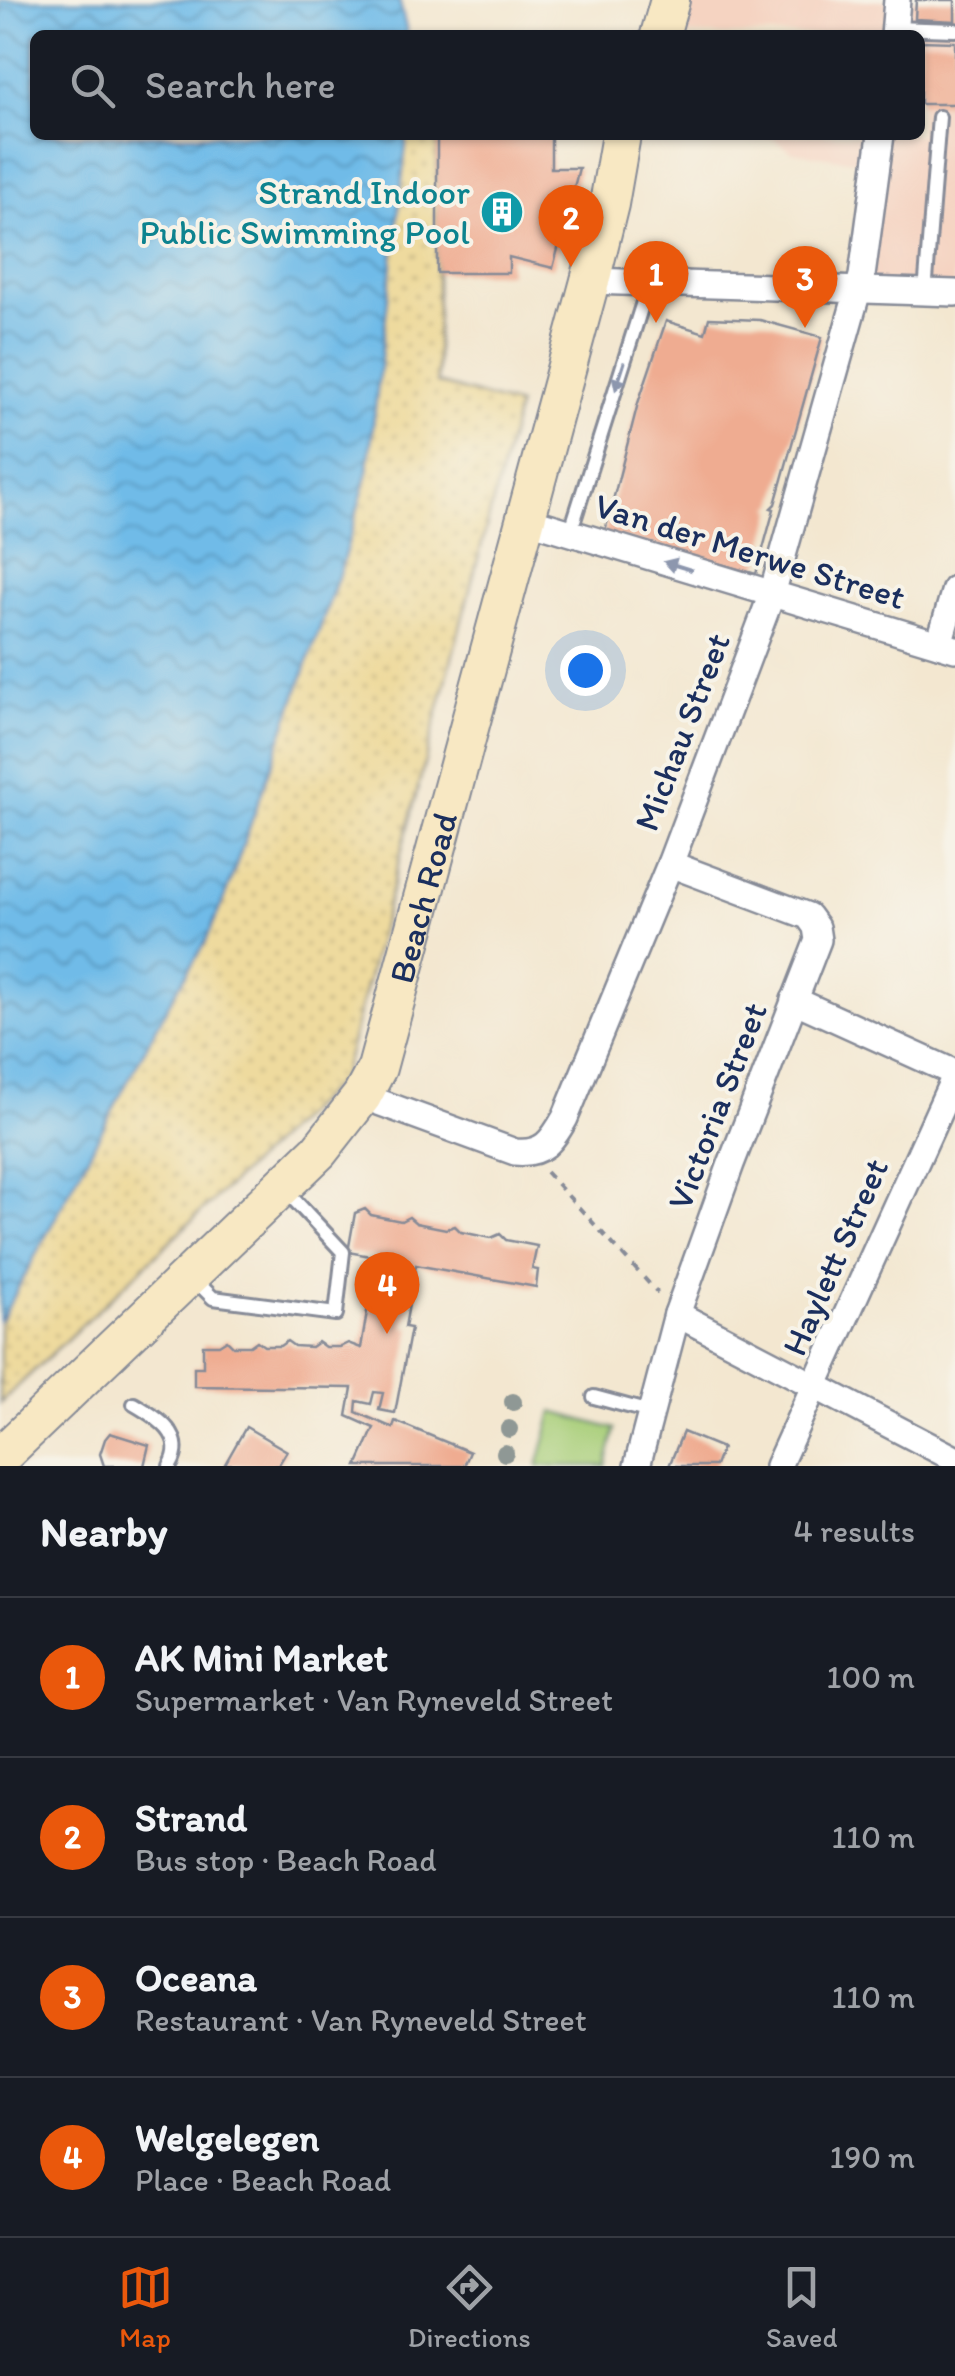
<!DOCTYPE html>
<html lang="en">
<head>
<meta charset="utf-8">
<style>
	body { margin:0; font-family:Itim,sans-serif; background:#242831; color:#f1f3f6 }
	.you { position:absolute; left:585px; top:670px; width:35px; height:35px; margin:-25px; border:8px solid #fff; border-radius:50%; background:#1a73e8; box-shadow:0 0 0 15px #1a73e833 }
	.badge { display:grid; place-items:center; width:65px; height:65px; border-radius:50%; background:#ea580c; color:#fff; font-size:32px; font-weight:700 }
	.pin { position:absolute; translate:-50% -82px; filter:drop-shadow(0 2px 5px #0008) }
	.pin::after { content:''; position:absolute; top:52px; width:35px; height:30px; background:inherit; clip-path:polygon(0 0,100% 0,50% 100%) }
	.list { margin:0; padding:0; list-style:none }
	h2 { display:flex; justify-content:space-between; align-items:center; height:130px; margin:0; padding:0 40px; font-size:42px }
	h2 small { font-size:32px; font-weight:400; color:#9ea1a6 }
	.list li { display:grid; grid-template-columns:65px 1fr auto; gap:30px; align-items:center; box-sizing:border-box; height:160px; padding:0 40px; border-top:2px solid #363941 }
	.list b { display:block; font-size:38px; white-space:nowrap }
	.list p { margin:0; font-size:32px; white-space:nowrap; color:#9ea1a6 }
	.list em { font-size:32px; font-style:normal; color:#9ea1a6 }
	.icon { flex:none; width:55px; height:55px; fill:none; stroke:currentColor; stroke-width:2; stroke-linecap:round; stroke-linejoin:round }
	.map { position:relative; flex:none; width:955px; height:1466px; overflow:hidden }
	.search { position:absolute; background:#171b24; box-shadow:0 2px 8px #0004; left:30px; right:30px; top:30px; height:110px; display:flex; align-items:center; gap:25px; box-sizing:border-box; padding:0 35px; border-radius:15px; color:#9ea1a6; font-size:38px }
	.sheet { height:770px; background:#171b24 }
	nav { display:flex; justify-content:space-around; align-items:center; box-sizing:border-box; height:140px; border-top:2px solid #363941; background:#171b24; font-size:28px; color:#9ea1a6 }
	nav a { display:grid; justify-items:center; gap:5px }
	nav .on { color:#ea580c }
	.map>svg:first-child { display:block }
</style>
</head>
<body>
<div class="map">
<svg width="955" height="1466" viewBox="0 0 955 1466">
	<defs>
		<pattern id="sand-dots" width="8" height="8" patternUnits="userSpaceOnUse" patternTransform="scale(2.5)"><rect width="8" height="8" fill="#eeda9e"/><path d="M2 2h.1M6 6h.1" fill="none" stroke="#ccbb8a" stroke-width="1.8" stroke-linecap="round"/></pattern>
		<pattern id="water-waves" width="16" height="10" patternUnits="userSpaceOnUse" patternTransform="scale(2.5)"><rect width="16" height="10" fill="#6fbbe8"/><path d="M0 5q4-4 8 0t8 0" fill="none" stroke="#5a98bf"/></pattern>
	</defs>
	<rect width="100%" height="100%" fill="#f7f3e8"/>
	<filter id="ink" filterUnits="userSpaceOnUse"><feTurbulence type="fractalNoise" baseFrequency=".01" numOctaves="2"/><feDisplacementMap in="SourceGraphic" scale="20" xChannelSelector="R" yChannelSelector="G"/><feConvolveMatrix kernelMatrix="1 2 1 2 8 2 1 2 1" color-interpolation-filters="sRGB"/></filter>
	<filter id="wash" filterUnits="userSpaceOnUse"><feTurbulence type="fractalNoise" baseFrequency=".0048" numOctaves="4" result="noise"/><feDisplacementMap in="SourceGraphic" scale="40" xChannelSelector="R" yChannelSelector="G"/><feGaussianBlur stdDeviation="2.25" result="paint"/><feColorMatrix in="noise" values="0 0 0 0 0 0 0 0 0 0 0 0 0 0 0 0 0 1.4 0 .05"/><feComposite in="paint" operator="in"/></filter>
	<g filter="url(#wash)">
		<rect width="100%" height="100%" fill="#f3e7d0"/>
		<polygon fill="#f5d3c1" points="659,0 955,0 955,290 857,287 874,164 792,152 773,138 758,135 920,135 920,35 651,35"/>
		<polygon fill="url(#sand-dots)" stroke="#84847e" stroke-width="2.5" points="406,135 437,135 437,383 518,406 342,1078 0,1403 0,1322 173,996 205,943 225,896 340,571 367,476"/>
		<polygon fill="#a7ce78" stroke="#617e6b" stroke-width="2.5" points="553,1412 615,1429 606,1466 538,1466"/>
		<polygon fill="url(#water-waves)" stroke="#4575a3" stroke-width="2.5" points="0,0 399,0 407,32 407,35 35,35 35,135 406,135 406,146 367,476 340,571 225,896 205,943 173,996 0,1322"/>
		<g id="blocks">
			<g fill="#efac91">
				<polygon points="916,0 955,0 955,21 915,19"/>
				<polygon points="920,41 955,42 955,104 920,104"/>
				<polygon points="437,135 551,135 551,168 579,168 553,268 509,257 509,273 437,273"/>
				<polygon points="709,318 760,320 822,337 775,504 771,508 774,509 756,574 650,544 604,535 638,403 666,321 705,333"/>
				<polygon points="365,1209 371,1215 401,1221 409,1217 416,1223 446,1229 455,1226 461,1232 491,1238 500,1234 506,1240 537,1246 532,1269 538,1270 536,1287 416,1265 405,1327 411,1328 395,1413 379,1410 383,1393 374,1392 371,1404 357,1401 356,1412 393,1428 395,1421 470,1452 464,1466 357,1466 374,1428 347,1416 352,1388 194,1386 194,1367 203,1367 203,1345 219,1345 227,1340 233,1346 250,1346 257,1341 264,1346 280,1346 287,1341 294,1346 311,1347 318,1342 325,1347 340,1347 348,1343 361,1348 376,1257 348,1252 355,1213"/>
				<polygon points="246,1427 287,1451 278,1466 225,1464"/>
				<polygon points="683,1432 722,1448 715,1466 669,1466"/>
				<polygon points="110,1433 149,1445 144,1466 104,1466 100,1454 105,1439"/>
			</g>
		</g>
	</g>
	<g filter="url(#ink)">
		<use href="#blocks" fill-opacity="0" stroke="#878b97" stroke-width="2.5"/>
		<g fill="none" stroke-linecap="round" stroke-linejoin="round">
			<g stroke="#878b97" stroke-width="18">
				<g id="lane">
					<polyline points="894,28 955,30"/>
					<polyline points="925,293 939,117"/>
					<polyline points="570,533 649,283"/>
					<polyline points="192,1277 213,1298 336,1314 343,1252 286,1191"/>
					<polyline points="594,1397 650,1412"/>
					<path d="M 134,1404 C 158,1418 188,1436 170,1466"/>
				</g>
			</g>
			<g stroke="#878b97" stroke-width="30">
				<g id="street">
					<polyline points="894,35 897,0"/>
					<polyline points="590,281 955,293"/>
					<polyline points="525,519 955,649"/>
					<polyline points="939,644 955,589"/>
					<polyline points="794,1000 955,1073"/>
					<path d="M 362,1096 L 515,1152 C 543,1155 552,1141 565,1118 L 670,864 L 772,594 L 862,276 L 881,135"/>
					<polyline points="677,1314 955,1459"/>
					<polyline points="637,1466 677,1314 731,1164 818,940 816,927 808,916 670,864"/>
					<polyline points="778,1466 955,1076"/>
				</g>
			</g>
			<g stroke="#878b97" stroke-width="42">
				<g id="secondary">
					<polyline points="660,35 670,0"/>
					<path id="s1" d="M 0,1457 L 319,1151 L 362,1096 L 377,1068 L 590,281 L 609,204 L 621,135"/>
				</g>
			</g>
			<polyline stroke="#878b97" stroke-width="4" stroke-dasharray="8 8" stroke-linecap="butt" points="546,1172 658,1293"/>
			<use href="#lane" stroke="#fff" stroke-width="12"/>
			<use href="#street" stroke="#fff" stroke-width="25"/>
			<use href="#secondary" stroke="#f8e8c3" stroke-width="38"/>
		</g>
		<g fill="#8f9895">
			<circle cx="513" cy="1402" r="9"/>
			<circle cx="509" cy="1429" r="9"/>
			<circle cx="505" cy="1453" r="9"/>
		</g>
		<defs><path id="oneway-solid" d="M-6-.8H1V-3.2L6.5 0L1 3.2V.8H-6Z" transform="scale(2.5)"/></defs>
		<g fill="#8d97ae">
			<use href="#oneway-solid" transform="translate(620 376) rotate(108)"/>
			<use href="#oneway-solid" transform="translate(678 566) rotate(-163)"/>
		</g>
	</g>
	<defs>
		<g id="building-disc" transform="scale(2.25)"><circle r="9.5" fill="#0f9aa8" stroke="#f7f3e8"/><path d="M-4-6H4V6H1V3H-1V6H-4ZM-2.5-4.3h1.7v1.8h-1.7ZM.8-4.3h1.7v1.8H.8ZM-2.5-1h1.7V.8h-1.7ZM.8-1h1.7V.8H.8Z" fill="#fff"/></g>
	</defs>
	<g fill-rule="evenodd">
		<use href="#building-disc" x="502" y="212"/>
	</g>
	<g text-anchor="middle" stroke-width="8" stroke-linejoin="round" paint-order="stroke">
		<g font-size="35" fill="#0d838f" stroke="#f7f3e8" text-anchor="end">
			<text x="470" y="204">Strand Indoor<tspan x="470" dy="40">Public Swimming Pool</tspan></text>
		</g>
		<g font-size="35" fill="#1b2f5e" stroke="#f7f3e8">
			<text transform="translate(750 551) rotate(17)" y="12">Van der Merwe Street</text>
			<text transform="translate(682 732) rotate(-69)" y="12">Michau Street</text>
			<text dy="12" stroke="none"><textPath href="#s1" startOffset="720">Beach Road</textPath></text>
			<text transform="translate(717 1106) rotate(-69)" y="12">Victoria Street</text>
			<text transform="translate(835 1257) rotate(-66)" y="12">Haylett Street</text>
		</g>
	</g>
</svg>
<div class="you"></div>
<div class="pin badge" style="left:656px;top:323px">1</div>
<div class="pin badge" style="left:571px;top:267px">2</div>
<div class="pin badge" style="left:805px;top:328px">3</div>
<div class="pin badge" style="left:387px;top:1334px">4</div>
<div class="search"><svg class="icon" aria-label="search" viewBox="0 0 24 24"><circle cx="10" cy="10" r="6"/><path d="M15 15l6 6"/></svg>Search here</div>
</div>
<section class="sheet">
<h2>Nearby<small>4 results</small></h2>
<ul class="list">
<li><span class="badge">1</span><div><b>AK Mini Market</b><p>Supermarket · Van Ryneveld Street</p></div><em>100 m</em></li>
<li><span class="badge">2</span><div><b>Strand</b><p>Bus stop · Beach Road</p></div><em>110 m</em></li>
<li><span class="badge">3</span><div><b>Oceana</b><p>Restaurant · Van Ryneveld Street</p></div><em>110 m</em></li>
<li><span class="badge">4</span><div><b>Welgelegen</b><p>Place · Beach Road</p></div><em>190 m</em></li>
</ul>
</section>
<nav>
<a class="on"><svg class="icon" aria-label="map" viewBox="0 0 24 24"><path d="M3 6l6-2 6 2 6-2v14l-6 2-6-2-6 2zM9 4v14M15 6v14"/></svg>Map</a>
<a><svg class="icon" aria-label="directions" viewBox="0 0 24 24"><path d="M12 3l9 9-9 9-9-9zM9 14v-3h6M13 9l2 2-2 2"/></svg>Directions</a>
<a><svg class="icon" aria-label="saved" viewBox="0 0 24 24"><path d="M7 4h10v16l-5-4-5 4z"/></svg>Saved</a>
</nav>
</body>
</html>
